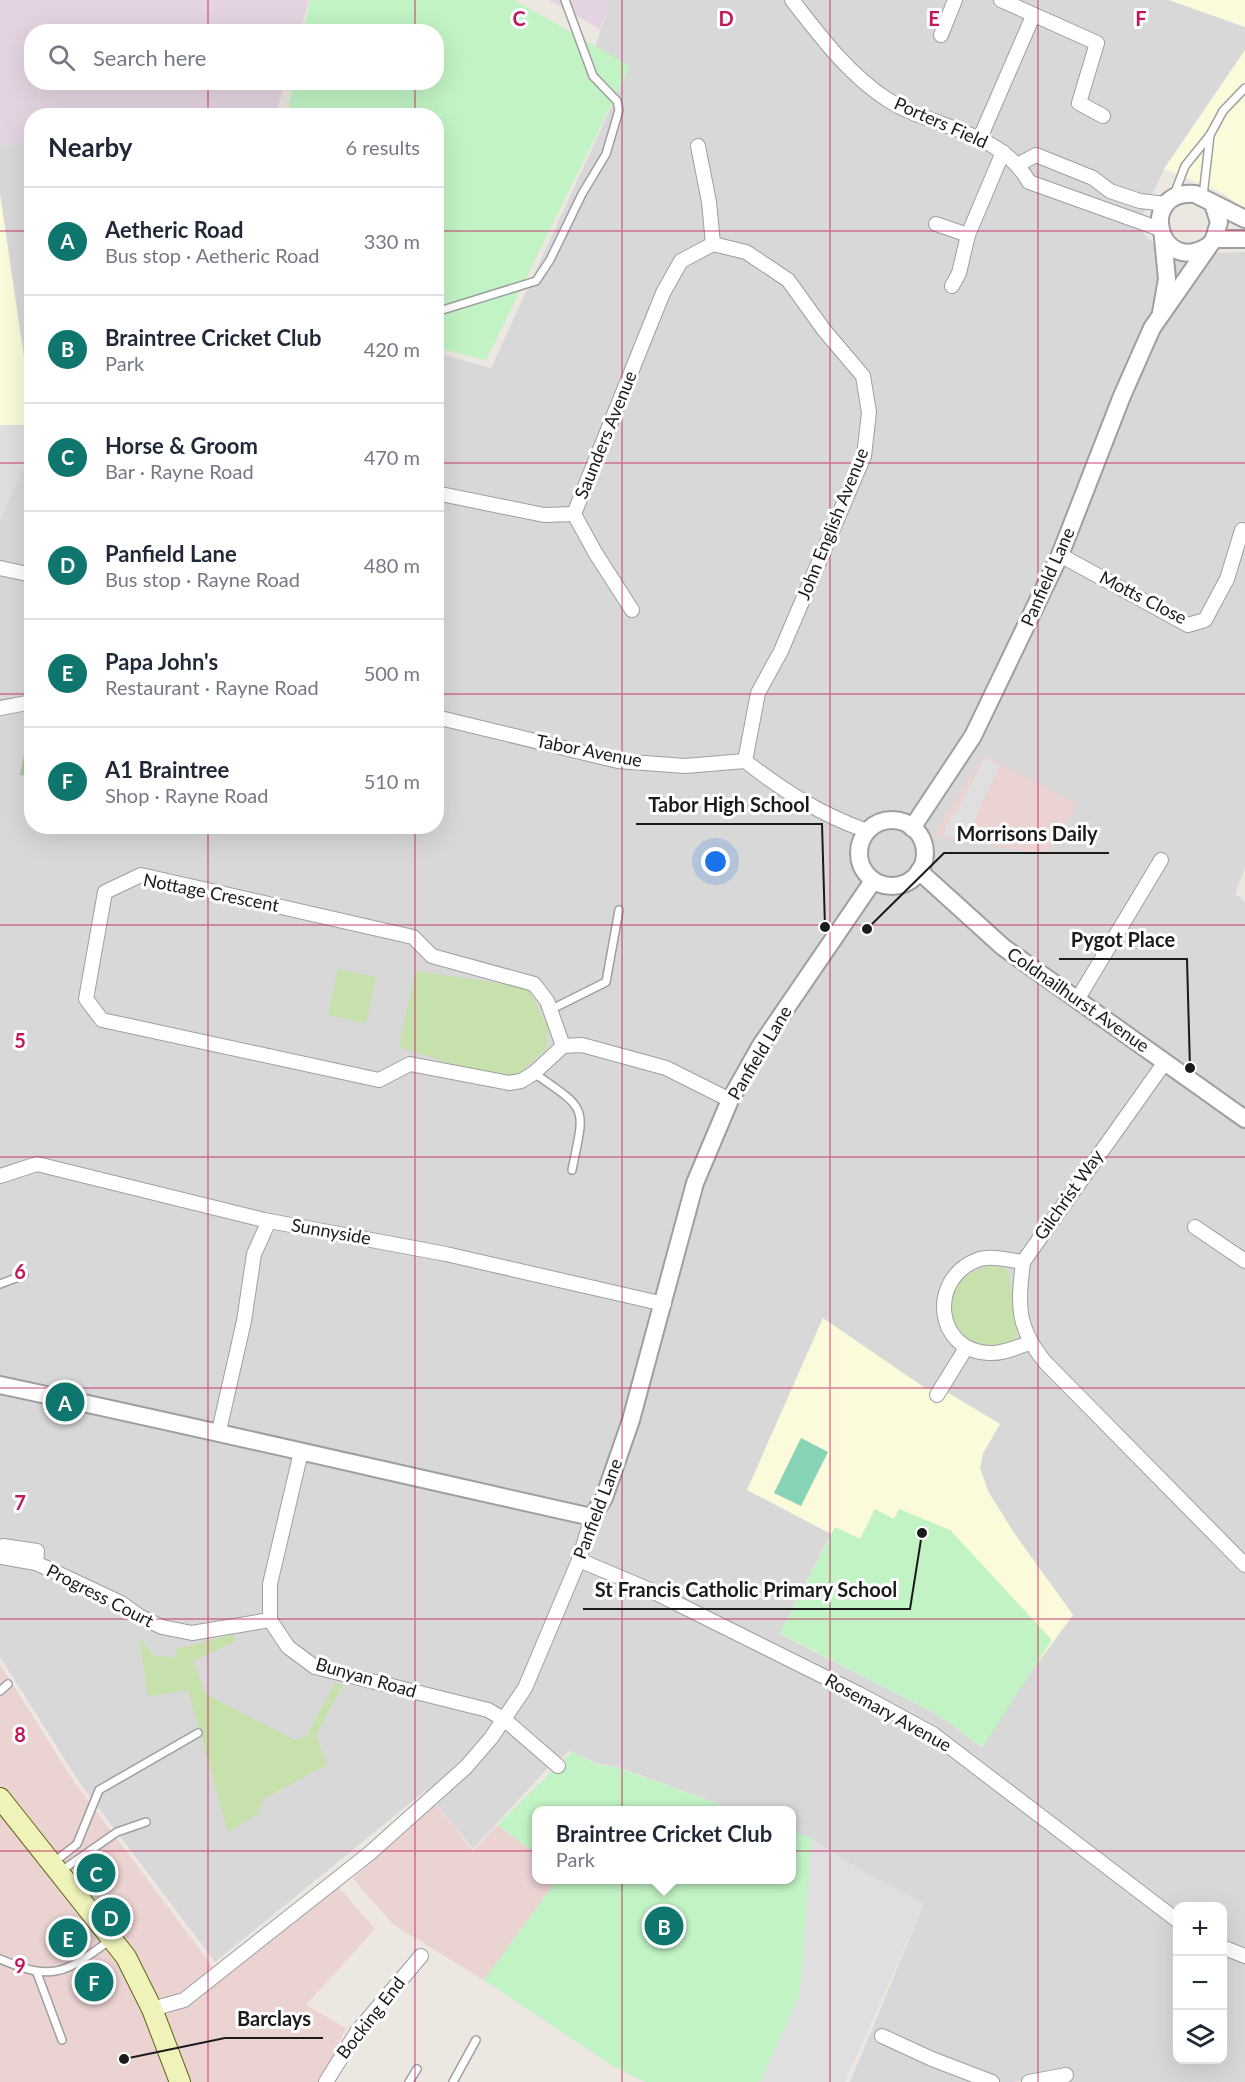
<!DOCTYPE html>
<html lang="en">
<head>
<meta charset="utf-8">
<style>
	body { margin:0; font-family:Lato,sans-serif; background:#f2f2f3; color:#1f2937 }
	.controls { position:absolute; right:18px; bottom:18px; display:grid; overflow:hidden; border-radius:12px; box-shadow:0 6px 24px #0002 }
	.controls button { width:54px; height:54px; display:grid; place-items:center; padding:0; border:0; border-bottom:2px solid #e0e1e3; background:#fff; color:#1f2937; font:30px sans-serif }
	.you { position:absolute; left:716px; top:862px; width:21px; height:21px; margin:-15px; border:4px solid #fff; border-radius:50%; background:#1a73e8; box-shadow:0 0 0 9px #1a73e833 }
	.badge { display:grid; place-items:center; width:39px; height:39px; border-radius:50%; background:#0f766e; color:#fff; font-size:20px; font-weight:700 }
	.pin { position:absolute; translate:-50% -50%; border:3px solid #fff; box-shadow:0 2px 6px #0006 }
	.popup { position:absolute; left:532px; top:1806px; width:264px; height:78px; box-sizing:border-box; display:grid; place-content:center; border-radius:12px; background:#fff; filter:drop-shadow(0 2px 4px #0005); font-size:20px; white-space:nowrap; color:#747a83 }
	.popup b { font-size:22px; color:#1f2937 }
	.popup::after { content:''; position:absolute; left:50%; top:100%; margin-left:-12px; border:12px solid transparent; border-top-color:#fff }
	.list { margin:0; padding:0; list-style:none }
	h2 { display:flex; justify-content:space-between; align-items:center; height:78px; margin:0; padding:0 24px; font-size:26px }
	h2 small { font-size:20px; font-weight:400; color:#747a83 }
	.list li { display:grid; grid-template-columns:39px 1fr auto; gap:18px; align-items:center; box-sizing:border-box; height:108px; padding:0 24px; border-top:2px solid #e0e1e3 }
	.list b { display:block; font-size:22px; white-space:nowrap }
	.list p { margin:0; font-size:20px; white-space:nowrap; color:#747a83 }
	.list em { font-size:20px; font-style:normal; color:#747a83 }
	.icon { flex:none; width:33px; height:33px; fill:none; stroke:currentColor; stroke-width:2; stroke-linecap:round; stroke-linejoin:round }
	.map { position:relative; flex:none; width:1245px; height:2082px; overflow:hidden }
	.search { position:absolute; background:#fff; box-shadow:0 6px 24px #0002; left:24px; top:24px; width:420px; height:66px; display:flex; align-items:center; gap:15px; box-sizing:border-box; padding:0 21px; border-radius:24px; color:#747a83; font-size:22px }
	.panel { position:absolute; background:#fff; box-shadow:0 6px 24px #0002; left:24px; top:108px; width:420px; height:726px; border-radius:24px }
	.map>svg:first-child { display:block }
</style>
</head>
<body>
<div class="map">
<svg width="1245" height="2082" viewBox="0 0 1245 2082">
	<rect width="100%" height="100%" fill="#ece8e1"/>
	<g fill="#d9d8d8" fill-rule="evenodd">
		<path d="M 610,0 L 1169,0 L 1245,27 L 1245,50 L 1164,169 L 1137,227 L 1167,257 L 1185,261 L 1208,253 L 1245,252 L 1245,867 L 1235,894 L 1245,902 L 1245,2082 L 1068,2082 L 1058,2075 L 1012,2082 L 850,2082 L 924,1904 L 860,1870 L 812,1839 L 792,1831 L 792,1810 L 736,1810 L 618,1767 L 596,1763 L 570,1751 L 548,1768 L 473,1849 L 425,1791 L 215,1962 L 79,1782 L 0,1657 L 0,519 L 31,451 L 32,826 L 436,826 L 437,353 L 491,368 L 630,66 L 595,48 ZM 823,1319 L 925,1388 L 950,1394 L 1000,1424 L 983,1453 L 980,1468 L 988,1491 L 1014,1533 L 1073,1615 L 1013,1696 L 982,1747 L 940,1716 L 780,1634 L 831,1534 ZM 1178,1906 L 1222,1906 L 1222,2060 L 1178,2060 Z"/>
		<polygon points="31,143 31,412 0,194 0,145"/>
	</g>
	<g fill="#ebd3d2">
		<polygon points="984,755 1077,804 1047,855 932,836"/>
		<polygon points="0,1664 73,1780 221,1978 336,1884 375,1929 306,2005 346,2028 321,2082 0,2082"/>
		<polygon points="435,1804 473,1851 497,1825 536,1853 536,1880 557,1880 484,1980 394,1925 353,1879"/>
	</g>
	<g fill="#e4d4e1">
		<polygon points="0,0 309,0 300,31 32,32 32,82 285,83 275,115 32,116 31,143 0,145"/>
		<polygon points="549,0 610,0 600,29"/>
	</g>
	<g fill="#fbfbdb">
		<polygon points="1169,0 1245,0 1245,27"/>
		<polygon points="1245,50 1245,210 1223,193 1164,169"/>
		<polygon points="0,194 32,412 31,451 0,519"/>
		<polygon points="823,1318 925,1388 950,1394 1000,1424 983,1453 980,1468 988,1491 1014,1533 1073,1615 1013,1696 982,1747 940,1716 780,1633 831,1534 747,1490"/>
	</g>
	<g fill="#c6e1ac">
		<polygon points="338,969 376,977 366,1023 328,1015"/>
		<polygon points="415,971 528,987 548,1028 546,1049 509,1083 399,1047"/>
		<path d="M 987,1266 L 1002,1267 L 1009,1272 L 1017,1336 C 985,1381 903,1294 987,1266 Z"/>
		<polygon points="234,1634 236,1641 193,1661 206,1694 294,1740 306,1737 335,1683 343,1685 316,1736 327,1765 263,1799 257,1815 228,1832 188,1690 148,1696 139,1637 153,1655 175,1658 177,1649"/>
	</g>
	<polygon fill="#a8c79a" points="31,719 32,776 31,776 20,775"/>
	<g fill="#c1f3c5">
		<polygon points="310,0 514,0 630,66 486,360 437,348 436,116 287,116 294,83 436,82 436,32 304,31"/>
		<polygon points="875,1509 894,1519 899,1509 950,1530 1052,1640 982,1747 940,1716 780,1633 835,1527 860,1539"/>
		<polygon points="572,1752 595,1764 618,1768 735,1810 536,1810 536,1853 497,1825"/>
		<polygon points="792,1831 812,1839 800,1994 760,2082 645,2082 613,2066 484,1980 557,1880 792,1880"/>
	</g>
	<polygon fill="#87d3b5" points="801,1438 828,1452 801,1506 774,1493"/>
	<g fill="#dfdfdf">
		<polygon points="0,425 31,425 32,451 0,519"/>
		<polygon points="985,757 1000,766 977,812 970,836 944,836 946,825 959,807"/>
		<polygon points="812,1839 860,1870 924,1904 845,2082 760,2082 800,1994"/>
	</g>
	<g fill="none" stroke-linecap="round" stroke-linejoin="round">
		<g stroke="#9f9f9f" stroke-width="10">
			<g id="service">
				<polyline points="1174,195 1185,166 1210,135 1223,111 1245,88"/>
				<polyline points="1203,196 1210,135"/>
				<polyline points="436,312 536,281 550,260 582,194 606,154 619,110 617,101 593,76 565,0"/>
				<polyline points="550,1010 606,982 619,910"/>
				<path d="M 534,1073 C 589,1111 585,1106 572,1170"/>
				<polyline points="0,1284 24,1275"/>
				<polyline points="0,1691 8,1684"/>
				<polyline points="53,1863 77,1844 99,1790 198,1733"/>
				<polyline points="61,1871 117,1832 146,1822"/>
				<path d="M 0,1959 C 53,1982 65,1973 109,1941"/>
				<polyline points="37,1973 62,2040"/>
				<polyline points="409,2082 417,2069"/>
				<polyline points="453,2082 476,2040"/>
			</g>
		</g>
		<g stroke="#9f9f9f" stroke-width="16">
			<g id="minor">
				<path d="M 792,0 C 820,36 849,75 888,100 C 934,129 1000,130 1029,182 L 1160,229"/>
				<polyline points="1001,0 1097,43 1079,103 1103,116"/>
				<polyline points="941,35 955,0"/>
				<polyline points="980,138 1033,16"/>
				<polyline points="698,146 709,202 713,244"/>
				<polyline points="1019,164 1036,155 1093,178 1110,191 1140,201 1166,204"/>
				<polyline points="936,224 968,235"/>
				<polyline points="713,244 746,252 788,280 824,330 863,376 869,412 864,456 781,651 758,693 745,761"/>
				<polyline points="952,286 959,273 968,235 1003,152"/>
				<polyline points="436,493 544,515 574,514 663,293 681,261 713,244"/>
				<polyline points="574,514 596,554 632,610"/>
				<polyline points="1060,555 1188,625 1205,620 1227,579 1242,530"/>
				<polyline points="0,568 32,575"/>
				<polyline points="0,708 32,702"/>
				<path d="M 436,717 L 618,761 L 685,766 L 745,761 C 785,792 820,814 867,831"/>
				<polyline points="1077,1000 1161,860"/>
				<polyline points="563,1046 547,1001 534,984 432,956 413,937 141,875 105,892 86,999 102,1020 379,1080 410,1064 509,1083 521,1081 534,1073 563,1046 582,1045 666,1068 730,1100"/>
				<path d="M 1165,1062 L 1023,1262 C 1018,1305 1016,1327 1045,1362 L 1245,1565"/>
				<polyline points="0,1176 37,1164 264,1220 446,1254 664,1304"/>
				<polyline points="1195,1227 1245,1261"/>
				<path d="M 1023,1262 C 1009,1260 990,1255 977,1260 C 928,1279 935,1351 989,1353 C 1003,1354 1017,1347 1029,1343"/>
				<polyline points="937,1395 966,1348"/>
				<polyline points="219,1431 244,1321 254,1254 269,1221"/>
				<polyline points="301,1452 270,1584 270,1620 288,1647 315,1667 488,1710 505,1720 558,1766"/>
				<polyline points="579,1560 650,1590 861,1695 933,1734 1178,1921"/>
				<polyline points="36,1563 37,1551 3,1546 2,1557 36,1563 121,1603 139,1616 162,1627 192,1633 270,1620"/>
				<polyline points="1222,1947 1245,1956"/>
				<polyline points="152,2009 184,2000 370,1853 466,1767 491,1738 525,1688 579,1560 592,1517"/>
				<polyline points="882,2036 932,2059 992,2082"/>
				<polyline points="326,2082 357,2032 421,1956"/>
				<polyline points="1029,2082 1066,2075"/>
			</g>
		</g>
		<g stroke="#9f9f9f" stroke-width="20">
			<g id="tertiary">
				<polyline points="1214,239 1245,239"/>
				<path d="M 1208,246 C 1158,277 1137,189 1195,194 L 1245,219"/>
				<polyline points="1161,313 1167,279 1163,238"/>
				<circle cx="892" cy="853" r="33"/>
				<polyline points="912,828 973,736 1060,555 1122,396 1152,328 1214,239 1219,222 1213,204"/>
				<polyline points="919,871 1003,947 1245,1119"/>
				<path d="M 0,1385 C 198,1427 394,1473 592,1517 L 604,1498 L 631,1420 L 695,1183 L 730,1100 L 761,1045 L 873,881"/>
			</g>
		</g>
		<g stroke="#5c650f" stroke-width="22">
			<polyline id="secondary" points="0,1798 126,1957 152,2009 180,2082"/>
		</g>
		<use href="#service" stroke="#fff" stroke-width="7"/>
		<use href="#minor" stroke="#fff" stroke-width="14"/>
		<use href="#tertiary" stroke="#fff" stroke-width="16"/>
		<use href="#secondary" stroke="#eff2b9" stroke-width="20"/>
	</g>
	<path fill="none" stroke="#c2185b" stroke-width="1.5" stroke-opacity="0.55" d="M 208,0 L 208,32M 415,0 L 415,32M 622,0 L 622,2082M 830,0 L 830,2082M 1038,0 L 1038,2082M 208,82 L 208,116M 415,82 L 415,116M 0,231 L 32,231M 436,231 L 1245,231M 0,463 L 32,463M 436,463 L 1245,463M 0,694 L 32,694M 436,694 L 1245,694M 208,826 L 208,2082M 415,826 L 415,2082M 0,925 L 1245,925M 0,1157 L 1245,1157M 0,1388 L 1245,1388M 0,1619 L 1245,1619M 0,1851 L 1245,1851"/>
	<g text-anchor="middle" stroke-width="6" stroke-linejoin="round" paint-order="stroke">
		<g font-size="18" fill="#1b1b1b" stroke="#fff">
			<text transform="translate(941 123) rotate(24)" y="6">Porters Field</text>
			<text transform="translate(606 435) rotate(-68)" y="6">Saunders Avenue</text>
			<text transform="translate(833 524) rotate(-68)" y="6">John English Avenue</text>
			<text transform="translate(1048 577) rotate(-66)" y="6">Panfield Lane</text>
			<text transform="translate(1143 598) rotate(27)" y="6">Motts Close</text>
			<text transform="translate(589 751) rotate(11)" y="6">Tabor Avenue</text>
			<text transform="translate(211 893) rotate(11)" y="6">Nottage Crescent</text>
			<text transform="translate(1078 1000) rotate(35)" y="6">Coldnailhurst Avenue</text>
			<text transform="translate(760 1053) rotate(-59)" y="6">Panfield Lane</text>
			<text transform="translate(1069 1195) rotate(-55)" y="6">Gilchrist Way</text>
			<text transform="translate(331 1232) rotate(10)" y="6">Sunnyside</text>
			<text transform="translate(598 1509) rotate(-69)" y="6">Panfield Lane</text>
			<text transform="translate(100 1596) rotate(27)" y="6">Progress Court</text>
			<text transform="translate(366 1678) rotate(16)" y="6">Bunyan Road</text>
			<text transform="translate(888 1713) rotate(29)" y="6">Rosemary Avenue</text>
			<text transform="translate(371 2018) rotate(-52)" y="6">Bocking End</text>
		</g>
	</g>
	<g font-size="20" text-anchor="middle" font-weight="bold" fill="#c2185b" stroke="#fff" stroke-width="6" stroke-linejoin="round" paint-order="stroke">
		<text x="519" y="26">C</text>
		<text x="726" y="26">D</text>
		<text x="934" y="26">E</text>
		<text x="1141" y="26">F</text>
		<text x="20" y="1048">5</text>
		<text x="20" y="1279">6</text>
		<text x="20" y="1510">7</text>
		<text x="20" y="1742">8</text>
		<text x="20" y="1973">9</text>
	</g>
	<path fill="none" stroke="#1b1b1b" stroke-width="2" d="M825 927L822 824H636M867 929L944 853H1109M1190 1068L1187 959H1059M922 1533L910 1609H583M124 2059L225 2038H323"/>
	<g fill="#1b1b1b" stroke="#fff" stroke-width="2">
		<circle cx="825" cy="927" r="6"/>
		<circle cx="867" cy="929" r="6"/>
		<circle cx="1190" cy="1068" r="6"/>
		<circle cx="922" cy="1533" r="6"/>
		<circle cx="124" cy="2059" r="6"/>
	</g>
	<g font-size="20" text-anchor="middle" font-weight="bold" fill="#1b1b1b" stroke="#fff" stroke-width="6" stroke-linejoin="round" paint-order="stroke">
		<text x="729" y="812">Tabor High School</text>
		<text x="1027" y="841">Morrisons Daily</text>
		<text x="1123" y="947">Pygot Place</text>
		<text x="746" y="1597">St Francis Catholic Primary School</text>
		<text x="274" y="2026">Barclays</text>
	</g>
</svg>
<div class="controls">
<button>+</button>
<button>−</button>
<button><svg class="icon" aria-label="layers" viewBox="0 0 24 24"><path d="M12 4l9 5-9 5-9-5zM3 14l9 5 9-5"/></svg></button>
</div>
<div class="you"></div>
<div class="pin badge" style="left:65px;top:1402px">A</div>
<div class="pin badge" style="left:664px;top:1926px">B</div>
<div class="popup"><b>Braintree Cricket Club</b>Park</div>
<div class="pin badge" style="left:96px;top:1873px">C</div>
<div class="pin badge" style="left:111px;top:1917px">D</div>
<div class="pin badge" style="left:68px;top:1938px">E</div>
<div class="pin badge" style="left:94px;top:1982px">F</div>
<div class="search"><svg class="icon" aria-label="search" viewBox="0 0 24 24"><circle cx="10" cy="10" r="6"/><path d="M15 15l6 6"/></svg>Search here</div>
<section class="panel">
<h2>Nearby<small>6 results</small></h2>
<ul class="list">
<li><span class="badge">A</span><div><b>Aetheric Road</b><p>Bus stop · Aetheric Road</p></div><em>330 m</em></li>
<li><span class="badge">B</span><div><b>Braintree Cricket Club</b><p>Park</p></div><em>420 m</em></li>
<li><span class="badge">C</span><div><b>Horse &amp; Groom</b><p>Bar · Rayne Road</p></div><em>470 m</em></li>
<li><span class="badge">D</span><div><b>Panfield Lane</b><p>Bus stop · Rayne Road</p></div><em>480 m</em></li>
<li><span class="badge">E</span><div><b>Papa John's</b><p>Restaurant · Rayne Road</p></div><em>500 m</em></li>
<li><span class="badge">F</span><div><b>A1 Braintree</b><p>Shop · Rayne Road</p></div><em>510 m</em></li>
</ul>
</section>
</div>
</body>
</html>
